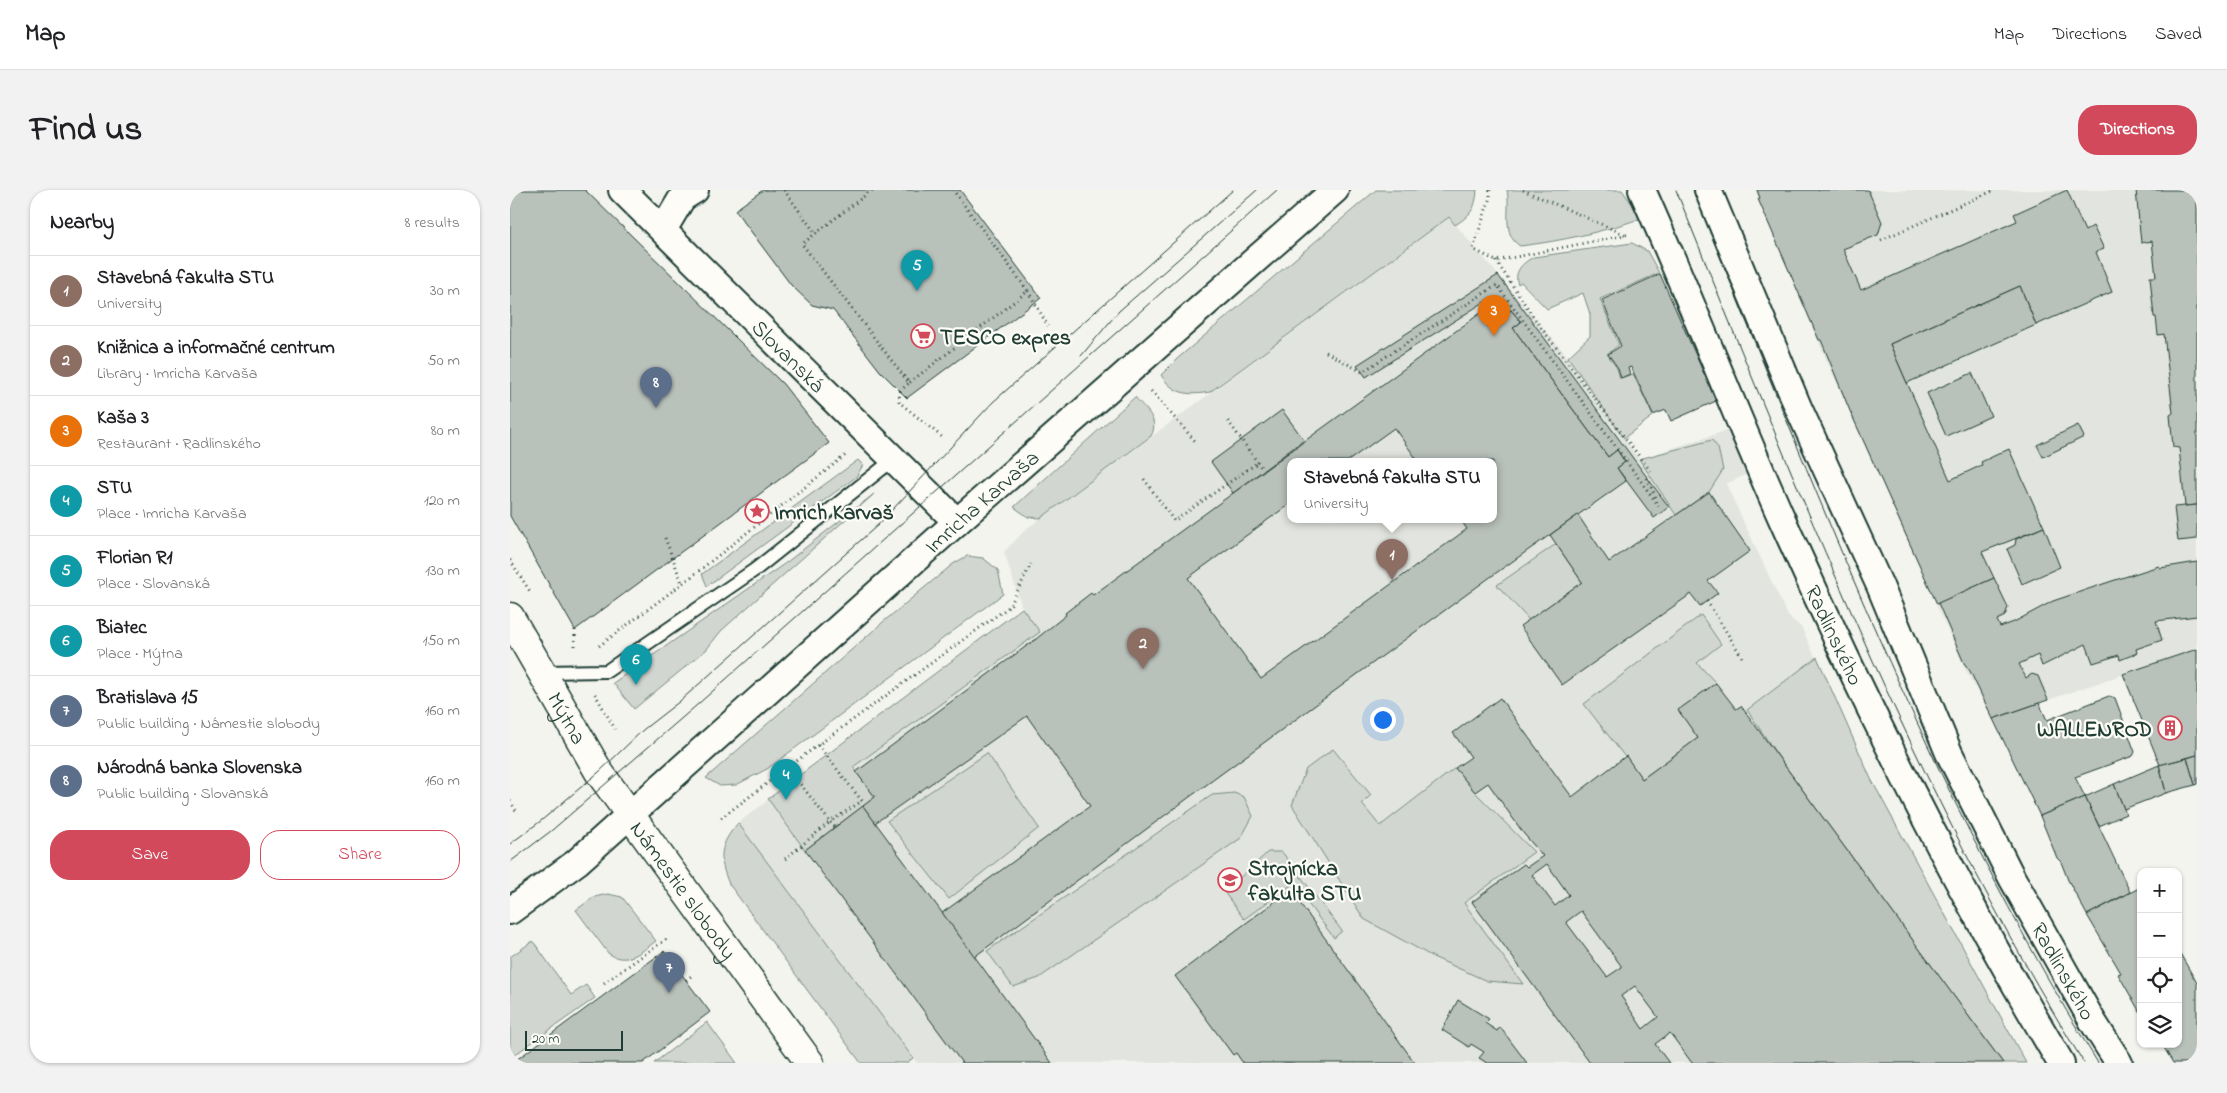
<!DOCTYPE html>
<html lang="en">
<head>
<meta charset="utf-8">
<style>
	body { margin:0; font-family:"Indie Flower",sans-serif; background:#f2f2f2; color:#202124 }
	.controls { position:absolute; right:15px; bottom:15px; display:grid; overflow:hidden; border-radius:10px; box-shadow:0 1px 4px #0004 }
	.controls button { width:45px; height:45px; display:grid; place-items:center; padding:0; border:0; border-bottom:1px solid #e0e0e0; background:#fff; color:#202124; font:25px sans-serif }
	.scale { position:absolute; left:15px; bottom:12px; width:98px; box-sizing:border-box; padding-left:5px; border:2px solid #1f3d34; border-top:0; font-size:14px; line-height:18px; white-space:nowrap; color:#1f3d34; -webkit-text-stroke:4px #fdfcf7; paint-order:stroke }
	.you { position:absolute; left:872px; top:529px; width:18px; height:18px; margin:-12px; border:4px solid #fff; border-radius:50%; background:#1a73e8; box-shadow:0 0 0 8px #1a73e833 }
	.badge { display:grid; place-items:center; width:32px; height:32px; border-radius:50%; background:#d1495b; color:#fff; font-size:16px; font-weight:700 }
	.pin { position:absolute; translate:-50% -41px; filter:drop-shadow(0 1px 2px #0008) }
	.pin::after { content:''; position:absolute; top:26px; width:18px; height:15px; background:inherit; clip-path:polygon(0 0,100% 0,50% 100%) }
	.popup { position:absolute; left:777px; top:268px; width:210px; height:65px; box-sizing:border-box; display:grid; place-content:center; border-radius:10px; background:#fff; filter:drop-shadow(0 1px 4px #0005); font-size:16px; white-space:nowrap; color:#757577 }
	.popup b { font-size:19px; color:#202124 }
	.popup::after { content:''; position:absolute; left:50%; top:100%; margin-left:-10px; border:10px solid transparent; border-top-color:#fff }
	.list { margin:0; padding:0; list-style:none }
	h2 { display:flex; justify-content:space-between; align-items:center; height:65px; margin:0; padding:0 20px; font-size:21px }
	h2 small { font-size:16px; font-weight:400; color:#757577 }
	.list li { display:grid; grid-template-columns:32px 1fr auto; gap:15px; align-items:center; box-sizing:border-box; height:70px; padding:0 20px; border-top:1px solid #e0e0e0 }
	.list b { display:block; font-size:19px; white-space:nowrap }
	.list p { margin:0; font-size:16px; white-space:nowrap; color:#757577 }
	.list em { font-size:16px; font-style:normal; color:#757577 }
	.actions { display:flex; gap:10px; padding:15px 20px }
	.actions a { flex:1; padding:11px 0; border:1px solid #d1495b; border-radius:20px; text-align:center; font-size:18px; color:#d1495b }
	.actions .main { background:#d1495b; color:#fff }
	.icon { flex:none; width:28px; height:28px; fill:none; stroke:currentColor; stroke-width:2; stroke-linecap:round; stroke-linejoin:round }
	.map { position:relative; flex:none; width:1687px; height:873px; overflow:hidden; border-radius:20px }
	header { display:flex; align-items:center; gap:30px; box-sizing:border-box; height:70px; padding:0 25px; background:#fff; border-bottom:1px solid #e0e0e0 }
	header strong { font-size:24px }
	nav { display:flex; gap:28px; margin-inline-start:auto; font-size:18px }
	.intro { display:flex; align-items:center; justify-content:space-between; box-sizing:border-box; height:120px; padding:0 30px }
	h1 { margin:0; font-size:35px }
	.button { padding:12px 22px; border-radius:20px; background:#d1495b; color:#fff; font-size:18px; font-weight:700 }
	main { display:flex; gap:30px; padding:0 30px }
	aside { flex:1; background:#fff; border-radius:20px; box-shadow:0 1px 4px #0004 }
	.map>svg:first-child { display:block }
</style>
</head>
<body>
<header>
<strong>Map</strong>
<nav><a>Map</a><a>Directions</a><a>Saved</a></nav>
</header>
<div class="intro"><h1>Find us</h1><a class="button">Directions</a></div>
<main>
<aside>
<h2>Nearby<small>8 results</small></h2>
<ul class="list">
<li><span class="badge" style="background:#8d6e63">1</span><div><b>Stavebná fakulta STU</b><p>University</p></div><em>30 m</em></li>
<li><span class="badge" style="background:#8d6e63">2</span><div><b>Knižnica a informačné centrum</b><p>Library · Imricha Karvaša</p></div><em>50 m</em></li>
<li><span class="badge" style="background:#e8710a">3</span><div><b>Kaša 3</b><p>Restaurant · Radlinského</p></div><em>80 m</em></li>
<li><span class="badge" style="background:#0f9aa8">4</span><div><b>STU</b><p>Place · Imricha Karvaša</p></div><em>120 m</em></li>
<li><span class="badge" style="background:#0f9aa8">5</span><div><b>Florian R1</b><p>Place · Slovanská</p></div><em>130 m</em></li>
<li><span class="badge" style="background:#0f9aa8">6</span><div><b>Biatec</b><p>Place · Mýtna</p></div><em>150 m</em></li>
<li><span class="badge" style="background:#5c6f8a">7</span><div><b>Bratislava 15</b><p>Public building · Námestie slobody</p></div><em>160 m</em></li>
<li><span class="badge" style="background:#5c6f8a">8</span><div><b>Národná banka Slovenska</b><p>Public building · Slovanská</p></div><em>160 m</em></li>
</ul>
<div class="actions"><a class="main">Save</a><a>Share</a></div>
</aside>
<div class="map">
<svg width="1687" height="873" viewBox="0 0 1687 873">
	<rect width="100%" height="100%" fill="#f4f4ef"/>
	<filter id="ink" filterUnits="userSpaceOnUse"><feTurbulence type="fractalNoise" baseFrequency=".02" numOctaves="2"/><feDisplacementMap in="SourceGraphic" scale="10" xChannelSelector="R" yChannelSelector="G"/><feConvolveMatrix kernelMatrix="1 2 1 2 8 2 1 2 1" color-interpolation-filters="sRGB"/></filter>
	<g filter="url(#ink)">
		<g fill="#e2e5df" fill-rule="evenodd">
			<polygon points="1245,0 1687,0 1687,459 1483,529 1457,483 1311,158"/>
			<path d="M 939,27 L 1058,167 L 1129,269 L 1218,240 L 1238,284 L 1216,294 L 1278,426 L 1292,438 L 1361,589 L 1516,873 L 407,873 L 228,633 L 512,418 L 494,362 L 516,339 ZM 781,271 L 983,271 L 983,329 L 781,329 Z"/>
		</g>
		<g fill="#d1d6d1" stroke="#788a82">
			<path d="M 866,0 L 967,0 C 966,19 960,26 945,35 L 939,27 L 700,202 C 678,206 663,204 651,185 L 667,169 Z"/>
			<path d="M 997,0 L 1112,0 L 1132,28 C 1092,42 1052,51 1010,56 C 991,44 1001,19 997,0 Z"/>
			<path d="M 1122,53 L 1137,61 L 1149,83 L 1090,109 L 1109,155 L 1097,164 L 1107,178 L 1110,188 L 1123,184 L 1143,226 L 1114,248 L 1058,167 L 1080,146 L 1080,124 L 1073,103 L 1037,119 L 1011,92 L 1008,94 C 1003,82 1013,72 1024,67 Z"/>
			<path d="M 625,207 C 635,219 650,229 641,246 L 531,328 L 518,327 L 504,317 Z"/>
			<polygon points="1202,250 1208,258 1213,280 1199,302 1166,325 1129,269"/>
			<polygon points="348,270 353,275 346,287 197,396 192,384"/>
			<polygon points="364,304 211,441 196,460 124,519 103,493 277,372"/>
			<polygon points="1046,354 1072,392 1019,430 987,395"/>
			<polygon points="457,366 473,368 488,380 493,404 257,579 226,595 210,596 196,588 373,432 443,374"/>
			<polygon points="512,418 530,442 343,577 365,607 295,660 258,609"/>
			<polygon points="1191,425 1211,454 1187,473 1206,493 1169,520 1188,548 1132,589 1074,514"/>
			<polygon points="1307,467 1361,589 1516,873 1493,873 1270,569 1237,520"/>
			<polygon points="823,559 861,605 852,614 870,636 945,578 965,602 1024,662 954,713 1013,794 977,791 923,767 854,729 782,615 796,579"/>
			<polygon points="477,563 529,638 439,709 377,631"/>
			<polygon points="724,603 734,607 743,626 731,648 529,788 503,797 477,761 702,605"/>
			<path d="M 228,633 L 403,868 L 397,873 L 351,873 L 219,694 C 208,668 209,655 228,633 Z"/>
			<polygon points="758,662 772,662 832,741 824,748 783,694 734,729 714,702"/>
			<path d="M 98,704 L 112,707 L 146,751 C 131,762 116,776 98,763 L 66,720 L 84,707 Z"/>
			<polygon points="23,751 61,805 76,795 85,808 0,868 0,767"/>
			<polygon points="197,832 227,873 144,873"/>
		</g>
		<g fill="#b9c1bb" stroke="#1f3d34" fill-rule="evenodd">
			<polygon points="0,0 75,0 273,194 319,253 65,440 0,326"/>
			<polygon points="253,0 450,0 531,108 397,208 370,181 323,120 302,115 281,95 225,20"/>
			<polygon points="1247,0 1358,0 1372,32 1368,45 1333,59 1351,100 1507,31 1504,24 1557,0 1575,41 1583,36 1594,59 1586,62 1602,102 1526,135 1510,96 1380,154 1440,290 1472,275 1471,272 1499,259 1534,337 1472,362 1484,388 1427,414 1340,221 1311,150 1309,150 1248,9 1250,8"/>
			<polygon points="1626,0 1687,0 1687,315 1675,316 1669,258 1663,257 1660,225 1663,223 1654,144 1648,145 1646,127 1644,127 1640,87 1646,87 1642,51 1631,53"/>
			<polygon points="1150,84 1206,211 1161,231 1156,220 1143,225 1121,177 1118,178 1120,184 1111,188 1108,178 1098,164 1111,156 1092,110"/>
			<polygon points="988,85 1159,317 1144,328 1107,278 1115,272 1107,260 1098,267 1003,138 1011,132 1001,120 994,125 979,109 856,187 847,175"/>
			<polygon points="1510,96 1526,135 1397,193 1380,154"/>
			<path d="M 983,114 L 985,114 L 994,125 L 1001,120 L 1011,132 L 1003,138 L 1098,267 L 1107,260 L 1115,272 L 1107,278 L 1116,291 L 979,388 L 677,609 L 464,767 L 432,723 L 580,616 L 517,526 L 365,633 L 353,616 L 365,607 L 346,582 L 526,449 L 556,425 L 555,423 L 581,403 L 583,405 ZM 884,238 L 908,271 L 983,271 L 983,329 L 950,329 L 957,339 L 751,489 L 678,388 L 781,313 L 781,271 L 838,271 Z"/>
			<polygon points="1462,183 1481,226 1436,246 1417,203"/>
			<polygon points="772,220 794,250 723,303 701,272"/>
			<polygon points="1568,235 1574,247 1533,267 1527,255"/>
			<polygon points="1199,302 1240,361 1198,391 1208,403 1190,416 1181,404 1052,495 1010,436 1072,392 1040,345 1068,325 1099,372"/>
			<polygon points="1687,315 1687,349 1668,351 1664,317"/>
			<polygon points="1534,337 1550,377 1512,394 1497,359 1505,355 1506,349"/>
			<polygon points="1687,372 1687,426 1646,431 1652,450 1626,459 1627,463 1610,470 1609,465 1583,473 1576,454 1532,476 1528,465 1509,474 1516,488 1522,484 1528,486 1538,510 1483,529 1460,481 1454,473 1428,413 1484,388 1498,417 1495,426 1487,430 1490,437 1504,432 1543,411 1602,391 1649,376 1650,378"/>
			<polygon points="1687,459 1687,565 1650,575 1613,484"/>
			<path d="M 1206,493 L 1226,519 L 1231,516 L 1493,873 L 1182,873 L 1160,843 L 1145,854 L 1159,873 L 1080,873 L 962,712 L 1014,674 L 1017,677 L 1033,666 L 1014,644 L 978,593 L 965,602 L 945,578 L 961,567 L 943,543 L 990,508 L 1062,607 L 1116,566 L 1132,589 L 1188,548 L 1168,520 ZM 1037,674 L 1059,705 L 1045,716 L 1022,685 ZM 1071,721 L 1112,777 L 1097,787 L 1056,732 ZM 1125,796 L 1148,827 L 1133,839 L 1111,806 Z"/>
			<polygon points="1599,506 1605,508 1625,562 1623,566 1565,587 1575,607 1530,626 1483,529 1529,513 1537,530"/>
			<polygon points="1687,565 1687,594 1685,595 1677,568"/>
			<polygon points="1677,568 1685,595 1656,603 1649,575"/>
			<polygon points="1649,575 1656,603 1614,619 1604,594"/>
			<polygon points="1604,594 1616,624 1589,636 1575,607"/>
			<polygon points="1575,607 1620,702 1577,725 1558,690 1551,672 1547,668 1530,626"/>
			<polygon points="353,616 465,767 542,873 452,873 295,660"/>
			<polygon points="1631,697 1631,824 1608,784 1611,783 1577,725"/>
			<polygon points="779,701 789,712 905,873 733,873 726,863 723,865 665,786"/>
			<polygon points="1668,760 1687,793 1687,870 1682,873 1663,873 1652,854 1668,854"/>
			<polygon points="154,761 200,822 133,873 2,873"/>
			<polygon points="948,810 979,829 975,833 987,841 990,837 1017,873 977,873 969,868 974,862 961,854 959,857 932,840"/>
		</g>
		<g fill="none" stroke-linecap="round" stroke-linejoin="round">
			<g stroke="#1f3d34" stroke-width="16">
				<polyline id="service" points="32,482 97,481 246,379 384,269"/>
			</g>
			<g stroke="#1f3d34" stroke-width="30">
				<g id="minor">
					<path id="s1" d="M 112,0 L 447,332"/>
					<path id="s2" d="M 1132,0 C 1182,111 1225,225 1275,336 C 1357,519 1448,701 1551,873"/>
					<path id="s3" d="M 1198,0 L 1288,217 L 1370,396 L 1439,563 L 1502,688 L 1583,832 L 1609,873"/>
					<polyline points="153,40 172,8 185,0"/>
					<path id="s4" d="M 0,721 L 67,672 L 447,332 L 825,0"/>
				</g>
			</g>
			<g stroke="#1f3d34" stroke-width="31">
				<g id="secondary">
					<path id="s5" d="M 0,427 L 89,582 L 300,873"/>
				</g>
			</g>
			<g stroke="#1f3d34" stroke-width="3" stroke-dasharray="1 4" stroke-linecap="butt">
				<polyline points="274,0 306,44"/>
				<polyline points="362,0 292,54 399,193 518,101 443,0"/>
				<polyline points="980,0 980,7 963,59 986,71 1119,44"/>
				<polyline points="1013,0 1116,45"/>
				<polyline points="1371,50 1485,0"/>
				<polyline points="986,71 1029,135 1142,283"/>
				<polyline points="518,101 538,136"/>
				<polyline points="816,162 852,182 987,95 1149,316"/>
				<polyline points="390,201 389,212 432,247"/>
				<polyline points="390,201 399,193"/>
				<polyline points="641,201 685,251"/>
				<polyline points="718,231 753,280"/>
				<polyline points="1137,288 1146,308"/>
				<polyline points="634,289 664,331 747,273"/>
				<polyline points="155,348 172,393"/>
				<polyline points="0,370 21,403"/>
				<polyline points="1197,411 1232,467"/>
				<polyline points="65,440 65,459"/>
				<polyline points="89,456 181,387 337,264"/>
				<polyline points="85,504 105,539"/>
				<polyline points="308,555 352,611 320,632 325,637"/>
				<polyline points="0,611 7,622"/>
				<polyline points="211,628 308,555 500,416 521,374"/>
				<polyline points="275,669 320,632 277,577"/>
				<polyline points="176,790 184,784"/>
				<polyline points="94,793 158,748"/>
			</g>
			<use href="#service" stroke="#fdfcf7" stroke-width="12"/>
			<use href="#minor" stroke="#fdfcf7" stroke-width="26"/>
			<use href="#secondary" stroke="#fdfcf7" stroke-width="28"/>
			<g stroke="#1f3d34" stroke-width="1">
				<path d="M 1166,0 C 1287,297 1404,600 1574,873"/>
				<path d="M 1183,0 C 1304,296 1419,600 1588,873"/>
				<polyline points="571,166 609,121 747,0"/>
				<polyline points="0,654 32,630 89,582 134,539 170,511 369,334 483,212 723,0"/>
				<polyline points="0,672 41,641 187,515 767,0"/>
			</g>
		</g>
	</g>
	<defs>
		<g id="supermarket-ring" transform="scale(1.25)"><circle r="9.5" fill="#fdfcf7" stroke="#d1495b" stroke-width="1.5"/><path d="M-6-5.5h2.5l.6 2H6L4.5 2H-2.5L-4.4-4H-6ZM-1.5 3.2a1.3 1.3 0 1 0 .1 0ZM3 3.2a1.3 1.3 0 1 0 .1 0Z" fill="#d1495b"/></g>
		<g id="sight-ring" transform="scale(1.25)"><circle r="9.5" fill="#fdfcf7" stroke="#d1495b" stroke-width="1.5"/><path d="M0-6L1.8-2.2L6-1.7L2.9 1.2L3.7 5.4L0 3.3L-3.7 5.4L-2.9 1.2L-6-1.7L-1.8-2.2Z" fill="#d1495b"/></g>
		<g id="building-ring" transform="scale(1.25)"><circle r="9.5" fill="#fdfcf7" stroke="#d1495b" stroke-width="1.5"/><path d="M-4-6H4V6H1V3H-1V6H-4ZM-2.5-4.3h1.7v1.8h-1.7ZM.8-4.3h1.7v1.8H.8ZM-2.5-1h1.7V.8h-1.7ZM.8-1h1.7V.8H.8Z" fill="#d1495b"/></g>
		<g id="university-ring" transform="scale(1.25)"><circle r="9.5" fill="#fdfcf7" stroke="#d1495b" stroke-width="1.5"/><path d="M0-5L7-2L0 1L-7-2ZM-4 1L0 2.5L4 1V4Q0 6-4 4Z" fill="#d1495b"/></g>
	</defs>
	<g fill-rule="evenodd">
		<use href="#supermarket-ring" x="413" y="146"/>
		<use href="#sight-ring" x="247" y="321"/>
		<use href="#building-ring" x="1660" y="538"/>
		<use href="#university-ring" x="720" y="690"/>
	</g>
	<g text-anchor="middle" stroke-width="4.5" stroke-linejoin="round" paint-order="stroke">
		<g font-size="22" font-weight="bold" fill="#1f3d34" stroke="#fdfcf7" text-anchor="start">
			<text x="430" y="154">TESCO expres</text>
			<text x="264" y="329">Imrich Karvaš</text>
			<text x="1642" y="546" text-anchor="end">WALLENROD</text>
			<text x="738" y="685">Strojnícka<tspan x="738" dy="25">fakulta STU</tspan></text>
		</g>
		<g font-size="22" fill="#1f3d34" stroke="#fdfcf7">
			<text dy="8" stroke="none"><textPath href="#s1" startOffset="235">Slovanská</textPath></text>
			<text dy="8" stroke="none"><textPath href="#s4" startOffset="625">Imricha Karvaša</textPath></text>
			<text dy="8" stroke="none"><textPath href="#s2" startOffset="485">Radlinského</textPath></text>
			<text dy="8" stroke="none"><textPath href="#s5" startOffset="116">Mýtna</textPath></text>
			<text dy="8" stroke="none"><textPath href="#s5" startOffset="324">Námestie slobody</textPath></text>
			<text dy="8" stroke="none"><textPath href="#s3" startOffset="859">Radlinského</textPath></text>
		</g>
	</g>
</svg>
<div class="controls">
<button>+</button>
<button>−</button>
<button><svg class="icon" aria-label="locate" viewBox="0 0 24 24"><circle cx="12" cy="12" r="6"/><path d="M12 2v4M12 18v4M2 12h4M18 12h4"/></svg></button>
<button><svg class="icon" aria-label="layers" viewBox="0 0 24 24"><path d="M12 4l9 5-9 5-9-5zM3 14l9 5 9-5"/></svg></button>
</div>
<div class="scale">20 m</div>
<div class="you"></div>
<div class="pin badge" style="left:882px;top:390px;background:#8d6e63">1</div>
<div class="popup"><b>Stavebná fakulta STU</b>University</div>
<div class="pin badge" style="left:633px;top:479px;background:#8d6e63">2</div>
<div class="pin badge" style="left:984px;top:146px;background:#e8710a">3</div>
<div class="pin badge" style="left:276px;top:610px;background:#0f9aa8">4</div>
<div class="pin badge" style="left:407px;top:101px;background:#0f9aa8">5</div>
<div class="pin badge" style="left:126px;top:495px;background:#0f9aa8">6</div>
<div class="pin badge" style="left:159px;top:803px;background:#5c6f8a">7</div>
<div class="pin badge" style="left:146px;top:218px;background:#5c6f8a">8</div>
</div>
</main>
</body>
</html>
